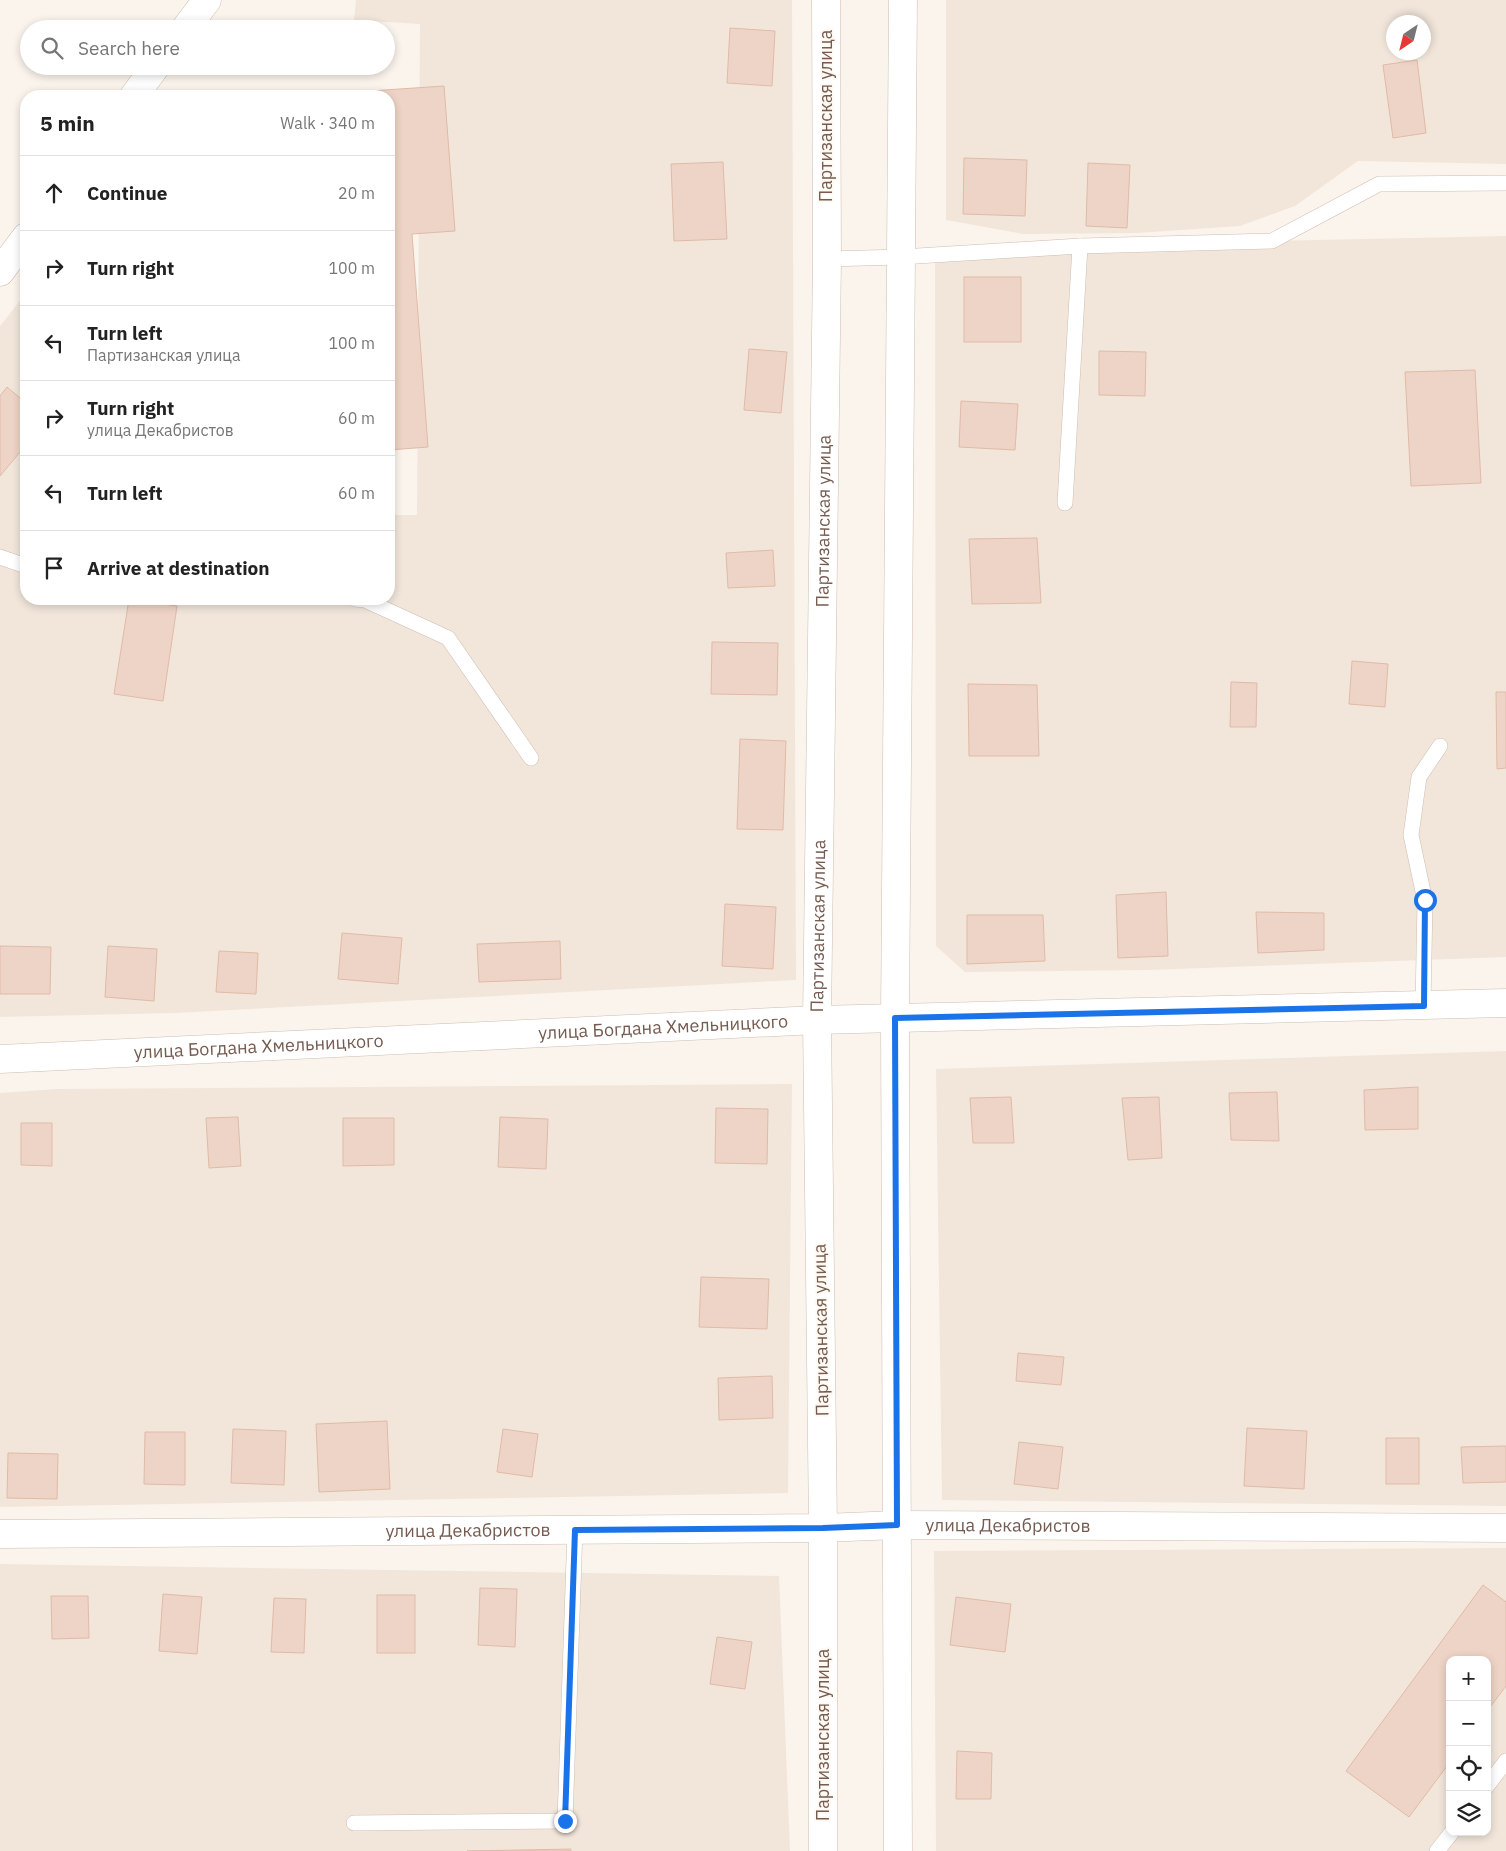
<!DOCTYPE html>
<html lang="en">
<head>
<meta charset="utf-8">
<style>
	body { margin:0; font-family:"IBM Plex Sans",sans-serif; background:#f6f6f6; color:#222 }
	.controls { position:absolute; right:15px; bottom:15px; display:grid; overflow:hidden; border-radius:10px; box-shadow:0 2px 8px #0003 }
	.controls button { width:45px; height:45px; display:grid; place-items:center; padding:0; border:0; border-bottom:1px solid #e0e0e0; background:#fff; color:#222; font:25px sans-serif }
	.compass { position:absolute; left:1386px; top:15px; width:45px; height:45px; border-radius:50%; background:#fff; box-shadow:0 2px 8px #0003; rotate:215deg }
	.stop { position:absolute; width:15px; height:15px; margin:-11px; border:4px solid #1a73e8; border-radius:50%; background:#fff }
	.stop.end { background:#1a73e8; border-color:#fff; box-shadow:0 1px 5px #0008 }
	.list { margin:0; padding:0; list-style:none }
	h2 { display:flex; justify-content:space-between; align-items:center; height:65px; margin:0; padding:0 20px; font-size:21px }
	h2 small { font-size:16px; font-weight:400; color:#767676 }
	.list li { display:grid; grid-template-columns:32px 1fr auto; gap:15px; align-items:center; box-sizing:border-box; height:75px; padding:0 20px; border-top:1px solid #e0e0e0 }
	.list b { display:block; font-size:19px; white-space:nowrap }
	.list p { margin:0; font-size:16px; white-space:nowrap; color:#767676 }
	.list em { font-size:16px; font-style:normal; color:#767676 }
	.icon { flex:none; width:28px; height:28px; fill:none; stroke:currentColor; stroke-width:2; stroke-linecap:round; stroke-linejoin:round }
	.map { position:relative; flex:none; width:1506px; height:1851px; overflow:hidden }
	.search { position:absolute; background:#fff; box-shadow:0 2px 8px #0003; left:20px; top:20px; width:375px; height:55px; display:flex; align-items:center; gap:12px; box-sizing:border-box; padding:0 18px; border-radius:28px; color:#767676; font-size:19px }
	.panel { position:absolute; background:#fff; box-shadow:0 2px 8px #0003; left:20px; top:90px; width:375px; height:515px; border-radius:20px }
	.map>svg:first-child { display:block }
</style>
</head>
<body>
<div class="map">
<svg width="1506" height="1851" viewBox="0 0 1506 1851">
	<rect width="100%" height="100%" fill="#fbf4ec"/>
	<g fill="#f2e6db" fill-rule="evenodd">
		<polygon points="356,0 792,0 796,980 174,1013 0,1017 0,326 26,293 26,599 389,599 389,515 417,515 420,24 354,20"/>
		<path d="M 946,0 L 1506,0 L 1506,164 L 1358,161 L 1295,206 L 1240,226 L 1137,233 L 1023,234 L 946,220 ZM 1394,22 L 1424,22 L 1424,52 L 1394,52 Z"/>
		<polygon points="1506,236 1506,957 1149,970 965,972 936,946 935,248"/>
		<polygon points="1506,1051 1506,1506 942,1500 936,1069"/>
		<polygon points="792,1084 788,1493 0,1507 0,1093 57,1089"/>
		<path d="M 1506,1548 L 1506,1851 L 936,1851 L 934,1551 ZM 1450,1660 L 1487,1660 L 1487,1832 L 1450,1832 Z"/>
		<polygon points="0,1564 779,1576 790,1851 0,1851"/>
	</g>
	<g fill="#eed4c6" stroke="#e0baa7">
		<polygon points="730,28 775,31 772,86 727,83"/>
		<polygon points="1417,60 1426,133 1393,138 1383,65"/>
		<polygon points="444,86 455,231 412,234 428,447 389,450 389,96 340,96 340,93"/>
		<polygon points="964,158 1027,160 1025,216 963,214"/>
		<polygon points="723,162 727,239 674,241 671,164"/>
		<polygon points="1088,163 1130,165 1127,228 1086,226"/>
		<rect x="964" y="277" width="57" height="65"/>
		<polygon points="749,349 787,352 781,413 744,410"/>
		<polygon points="1099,351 1146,352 1145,396 1099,395"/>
		<polygon points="1475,370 1481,483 1411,486 1405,372"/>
		<polygon points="7,387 26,403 26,445 0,476 0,396"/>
		<polygon points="961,401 1018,404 1015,450 959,447"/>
		<polygon points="1037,538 1041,603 972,604 969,539"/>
		<polygon points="773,550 775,586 728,588 726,553"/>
		<polygon points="129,599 177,606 163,701 114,694"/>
		<polygon points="712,642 778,643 777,695 711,694"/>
		<polygon points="1352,661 1388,664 1385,707 1349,704"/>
		<polygon points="1231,682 1257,683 1256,727 1230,727"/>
		<polygon points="968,684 1037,685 1039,756 969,756"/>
		<polygon points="1496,692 1506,692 1506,768 1497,769"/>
		<polygon points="740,739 786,741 783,830 737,829"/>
		<polygon points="1166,892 1168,956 1118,958 1116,895"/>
		<polygon points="725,904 776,907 773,969 722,966"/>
		<polygon points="1256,912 1324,913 1324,950 1258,953"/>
		<polygon points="967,915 1043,915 1045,961 967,964"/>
		<polygon points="342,933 402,938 398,984 338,979"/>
		<polygon points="560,941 561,979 479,982 477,944"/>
		<polygon points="0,946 51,947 50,994 0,994"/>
		<polygon points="108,946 157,949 154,1001 105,997"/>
		<polygon points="219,951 258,953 256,994 216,992"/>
		<polygon points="1418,1087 1418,1129 1365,1130 1364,1090"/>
		<polygon points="1277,1092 1279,1141 1231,1140 1229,1093"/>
		<polygon points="1011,1097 1014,1143 973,1143 970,1098"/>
		<polygon points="1159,1097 1162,1158 1128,1160 1122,1098"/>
		<polygon points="716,1108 768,1109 767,1164 715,1163"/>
		<polygon points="238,1117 241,1166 209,1168 206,1118"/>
		<polygon points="500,1117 548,1119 546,1169 498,1167"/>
		<polygon points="343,1118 394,1118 394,1165 343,1166"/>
		<polygon points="21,1123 52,1123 52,1166 21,1165"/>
		<polygon points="701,1277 769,1279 767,1329 699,1327"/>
		<polygon points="1018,1353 1064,1357 1061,1385 1016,1381"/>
		<polygon points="772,1376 773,1418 719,1420 718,1378"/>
		<polygon points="387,1421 390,1489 319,1492 316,1424"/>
		<polygon points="1247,1428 1307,1431 1304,1489 1244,1486"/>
		<polygon points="233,1429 286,1431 284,1485 231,1483"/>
		<polygon points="503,1429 538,1434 532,1477 497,1472"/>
		<polygon points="145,1432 185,1432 185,1485 144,1484"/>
		<rect x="1386" y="1438" width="33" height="46"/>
		<polygon points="1019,1442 1063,1447 1058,1489 1014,1484"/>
		<polygon points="1506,1446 1506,1482 1463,1483 1461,1447"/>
		<polygon points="8,1453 58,1454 57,1499 7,1498"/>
		<polygon points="1483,1585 1506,1602 1506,1686 1487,1711 1487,1660 1450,1660 1450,1762 1409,1817 1346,1771"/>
		<polygon points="480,1588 517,1589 515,1647 478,1645"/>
		<polygon points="163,1594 202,1597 197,1654 159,1651"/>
		<rect x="377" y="1595" width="38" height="58"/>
		<polygon points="51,1596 88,1596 89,1638 52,1639"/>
		<polygon points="956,1597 1011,1604 1005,1652 950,1645"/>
		<polygon points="274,1598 306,1599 304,1653 271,1652"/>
		<polygon points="717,1637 752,1642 745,1689 710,1684"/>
		<polygon points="957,1751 992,1753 991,1799 956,1799"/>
		<polygon points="571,1849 571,1851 467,1851"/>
	</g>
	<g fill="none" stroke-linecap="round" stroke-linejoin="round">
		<g stroke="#cdbdb2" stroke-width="16">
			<g id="service">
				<polyline points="827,259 901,257 1080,246 1272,241 1379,184 1506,183"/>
				<polyline points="1065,503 1080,246"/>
				<polyline points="0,557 26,566"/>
				<polyline points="355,599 365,600 448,638 531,758"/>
				<polyline points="1423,1006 1425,901 1411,835 1419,777 1440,746"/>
				<polyline points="1487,1786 1506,1761"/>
				<polyline points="354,1823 565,1821 575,1529"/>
				<polyline points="1437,1851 1452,1832"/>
			</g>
		</g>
		<g stroke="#cdbdb2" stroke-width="29">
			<g id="minor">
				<path id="s1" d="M 0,1059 L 817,1020 L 1506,1003"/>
				<path id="s2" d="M 0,1534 L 823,1528 L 897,1525 L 1506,1528"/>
				<path id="s3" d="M 823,1851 L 823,1528 L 817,1020 L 827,259 L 826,0"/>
				<polyline points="898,1851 895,1018 903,0"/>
			</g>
		</g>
		<g stroke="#cfbdb0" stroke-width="29">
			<g id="secondary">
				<polyline points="185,29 207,0"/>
				<polyline points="134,96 156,66"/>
				<polyline points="0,272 26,237"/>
			</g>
		</g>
		<use href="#service" stroke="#fff" stroke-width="15"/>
		<use href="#minor" stroke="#fff" stroke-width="28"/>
		<use href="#secondary" stroke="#fff" stroke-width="28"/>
	</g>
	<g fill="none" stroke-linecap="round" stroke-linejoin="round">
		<polyline stroke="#1a73e8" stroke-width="6" points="565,1821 575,1530 823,1528 897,1525 895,1018 1424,1006 1425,900"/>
	</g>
	<g text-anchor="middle" stroke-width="4" stroke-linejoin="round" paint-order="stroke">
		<g font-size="18" fill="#755b50" stroke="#fef9f2">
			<text transform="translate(826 116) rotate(-90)" y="6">Партизанская улица</text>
			<text dy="6" stroke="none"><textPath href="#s3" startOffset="1330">Партизанская улица</textPath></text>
			<text dy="6" stroke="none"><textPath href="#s3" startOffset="925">Партизанская улица</textPath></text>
			<text dy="6" stroke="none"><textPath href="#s1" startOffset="664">улица Богдана Хмельницкого</textPath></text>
			<text dy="6" stroke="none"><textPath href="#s1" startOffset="259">улица Богдана Хмельницкого</textPath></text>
			<text transform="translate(821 1330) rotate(-91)" y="6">Партизанская улица</text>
			<text dy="6" stroke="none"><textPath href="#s2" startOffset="1008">улица Декабристов</textPath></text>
			<text dy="6" stroke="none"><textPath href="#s2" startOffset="468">улица Декабристов</textPath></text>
			<text transform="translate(823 1735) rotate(-90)" y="6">Партизанская улица</text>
		</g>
	</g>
</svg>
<div class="controls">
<button>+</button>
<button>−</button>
<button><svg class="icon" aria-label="locate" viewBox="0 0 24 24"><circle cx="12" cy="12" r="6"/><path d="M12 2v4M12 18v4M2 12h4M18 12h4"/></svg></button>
<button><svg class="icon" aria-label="layers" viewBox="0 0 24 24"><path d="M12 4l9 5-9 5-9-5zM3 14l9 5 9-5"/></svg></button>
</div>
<svg class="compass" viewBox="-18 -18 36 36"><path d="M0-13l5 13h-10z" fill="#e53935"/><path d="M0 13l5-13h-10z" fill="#767676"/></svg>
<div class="stop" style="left:1425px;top:900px"></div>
<div class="stop end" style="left:565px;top:1821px"></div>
<div class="search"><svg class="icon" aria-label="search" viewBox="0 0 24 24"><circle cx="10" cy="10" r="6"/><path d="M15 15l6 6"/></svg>Search here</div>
<section class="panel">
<h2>5 min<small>Walk · 340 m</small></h2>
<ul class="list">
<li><svg class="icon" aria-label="ahead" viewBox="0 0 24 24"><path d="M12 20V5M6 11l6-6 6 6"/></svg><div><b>Continue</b></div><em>20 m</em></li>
<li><svg class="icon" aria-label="right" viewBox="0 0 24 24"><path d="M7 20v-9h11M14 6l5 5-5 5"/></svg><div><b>Turn right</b></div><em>100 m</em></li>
<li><svg class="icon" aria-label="left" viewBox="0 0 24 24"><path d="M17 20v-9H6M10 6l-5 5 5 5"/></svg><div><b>Turn left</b><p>Партизанская улица</p></div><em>100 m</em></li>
<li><svg class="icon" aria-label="right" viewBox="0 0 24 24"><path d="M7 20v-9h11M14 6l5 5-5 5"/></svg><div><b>Turn right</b><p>улица Декабристов</p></div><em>60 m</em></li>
<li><svg class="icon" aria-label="left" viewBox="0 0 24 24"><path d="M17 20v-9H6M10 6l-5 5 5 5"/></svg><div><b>Turn left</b></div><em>60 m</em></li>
<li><svg class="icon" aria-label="arrive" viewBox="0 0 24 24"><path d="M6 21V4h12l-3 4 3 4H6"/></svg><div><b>Arrive at destination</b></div></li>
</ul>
</section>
</div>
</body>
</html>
